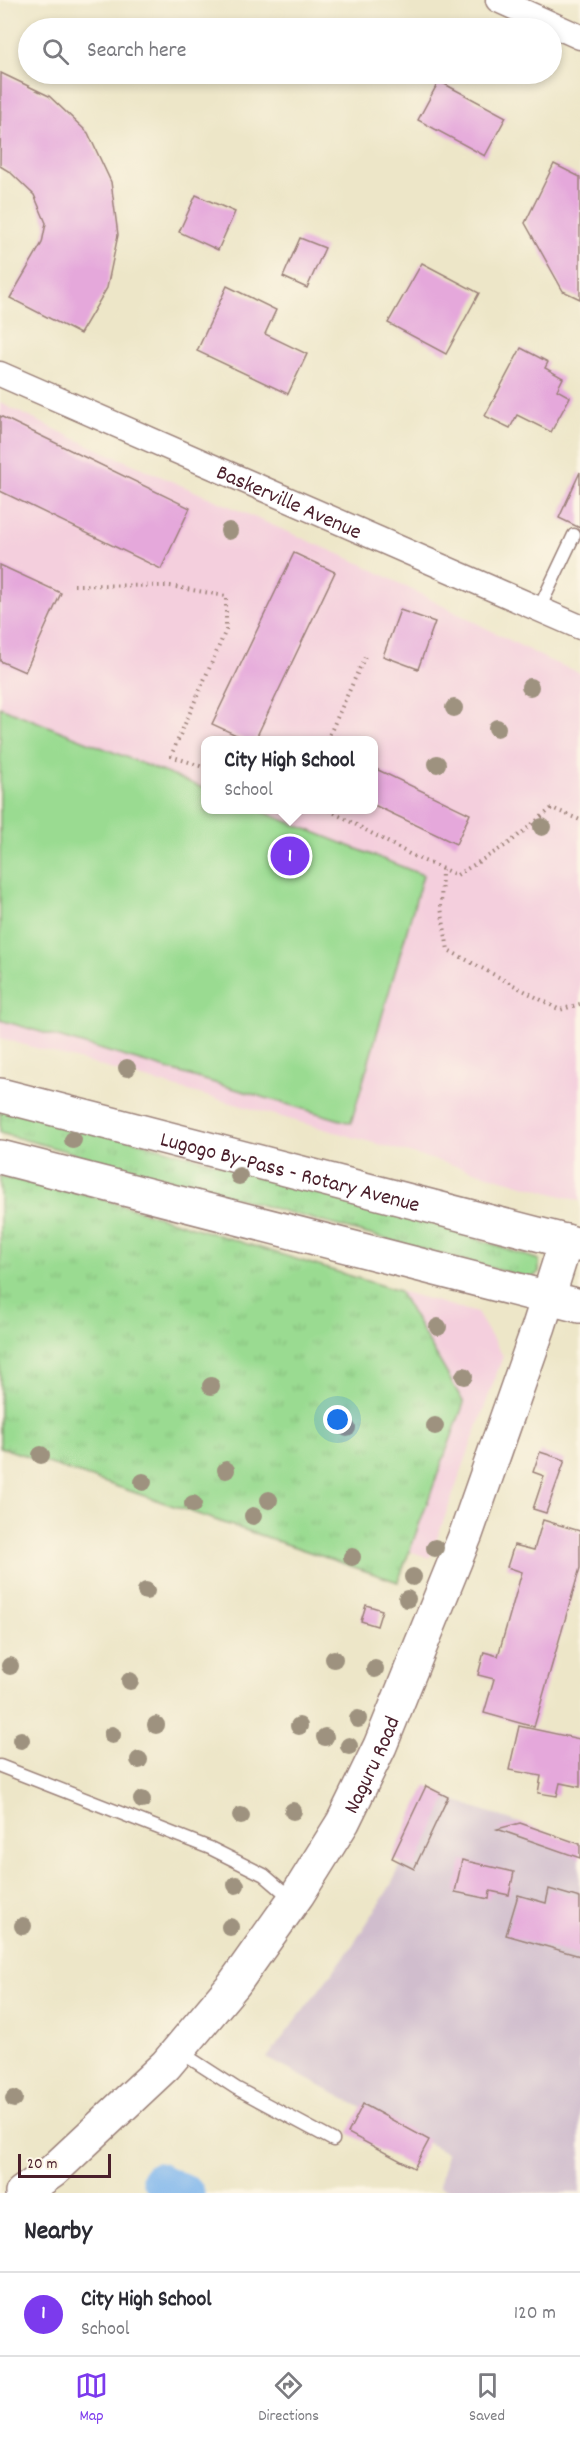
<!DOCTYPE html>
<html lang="en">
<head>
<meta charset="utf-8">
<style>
	body { margin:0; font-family:Dekko,sans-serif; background:#f7f7f7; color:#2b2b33 }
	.scale { position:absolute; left:18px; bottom:15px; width:93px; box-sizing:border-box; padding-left:6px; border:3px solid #4a1f2b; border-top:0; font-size:16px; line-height:21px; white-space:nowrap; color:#4a1f2b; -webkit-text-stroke:4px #fcf5e5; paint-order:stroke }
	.you { position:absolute; left:338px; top:1420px; width:21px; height:21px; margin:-15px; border:4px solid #fff; border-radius:50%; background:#1a73e8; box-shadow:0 0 0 9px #1a73e833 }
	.badge { display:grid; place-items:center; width:39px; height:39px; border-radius:50%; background:#7c3aed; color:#fff; font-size:20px; font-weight:700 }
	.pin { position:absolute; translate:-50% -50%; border:3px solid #fff; box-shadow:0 2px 6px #0006 }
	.popup { position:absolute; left:201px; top:736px; width:177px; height:78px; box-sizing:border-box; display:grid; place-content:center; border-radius:12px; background:#fff; filter:drop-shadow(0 2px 4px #0005); font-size:20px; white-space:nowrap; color:#7c7c81 }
	.popup b { font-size:22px; color:#2b2b33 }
	.popup::after { content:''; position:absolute; left:50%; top:100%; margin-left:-12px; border:12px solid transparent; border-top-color:#fff }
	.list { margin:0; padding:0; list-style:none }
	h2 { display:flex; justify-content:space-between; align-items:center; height:78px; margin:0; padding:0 24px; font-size:26px }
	h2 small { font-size:20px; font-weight:400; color:#7c7c81 }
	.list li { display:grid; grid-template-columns:39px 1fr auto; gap:18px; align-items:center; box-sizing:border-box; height:84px; padding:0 24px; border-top:2px solid #e1e1e2 }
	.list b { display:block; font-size:22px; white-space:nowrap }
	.list p { margin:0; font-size:20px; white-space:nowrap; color:#7c7c81 }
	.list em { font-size:20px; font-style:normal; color:#7c7c81 }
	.icon { flex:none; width:33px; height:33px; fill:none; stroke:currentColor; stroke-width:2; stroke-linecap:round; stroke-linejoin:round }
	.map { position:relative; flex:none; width:580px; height:2193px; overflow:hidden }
	.search { position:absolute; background:#fff; box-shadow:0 3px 9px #0003; left:18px; right:18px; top:18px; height:66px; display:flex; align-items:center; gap:15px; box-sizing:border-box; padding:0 21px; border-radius:33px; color:#7c7c81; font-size:22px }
	.sheet { height:162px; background:#fff }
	nav { display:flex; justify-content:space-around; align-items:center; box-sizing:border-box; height:84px; border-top:2px solid #e1e1e2; background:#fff; font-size:16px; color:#7c7c81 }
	nav a { display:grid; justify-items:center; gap:3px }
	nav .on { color:#7c3aed }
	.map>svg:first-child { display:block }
</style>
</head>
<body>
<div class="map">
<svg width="580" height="2193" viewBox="0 0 580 2193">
	<defs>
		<pattern id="grass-tufts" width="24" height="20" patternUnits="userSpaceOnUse" patternTransform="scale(1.5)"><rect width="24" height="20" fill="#9adb91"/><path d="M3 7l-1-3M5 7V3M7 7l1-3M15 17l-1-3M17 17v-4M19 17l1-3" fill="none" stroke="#86bc7d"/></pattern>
	</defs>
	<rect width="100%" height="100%" fill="#fcf5e5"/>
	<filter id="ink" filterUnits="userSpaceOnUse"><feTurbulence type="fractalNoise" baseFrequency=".0167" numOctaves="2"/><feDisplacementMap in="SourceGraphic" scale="12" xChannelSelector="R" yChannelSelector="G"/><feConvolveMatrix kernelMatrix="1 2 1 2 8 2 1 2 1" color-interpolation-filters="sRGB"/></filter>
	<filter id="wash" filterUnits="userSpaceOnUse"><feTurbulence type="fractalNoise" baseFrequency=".008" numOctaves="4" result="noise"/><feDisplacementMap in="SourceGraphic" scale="24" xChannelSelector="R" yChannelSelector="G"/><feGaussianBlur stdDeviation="1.35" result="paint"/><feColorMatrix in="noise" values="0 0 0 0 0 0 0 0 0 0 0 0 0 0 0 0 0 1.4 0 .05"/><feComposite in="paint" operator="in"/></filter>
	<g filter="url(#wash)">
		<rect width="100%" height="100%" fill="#ede6c8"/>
		<g fill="#f4cfdd" fill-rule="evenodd">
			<path d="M 0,403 L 84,443 L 364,565 L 548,660 L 580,673 L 580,1201 L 0,1038 ZM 206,740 L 374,740 L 374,810 L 206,810 Z"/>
			<polygon points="399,1291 477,1313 503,1356 430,1558 409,1551 464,1403"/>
		</g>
		<polygon fill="#d0bdcd" points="436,1794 580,1844 580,2193 454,2193 439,2187 447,2153 267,2058 351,1948 391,1885"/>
		<g fill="url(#grass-tufts)" stroke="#727d5e" stroke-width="1.5">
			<polygon points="0,1104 410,1216 539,1260 539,1272 531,1279 0,1133"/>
			<polygon points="0,1176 89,1195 399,1291 464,1403 398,1582 0,1447"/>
		</g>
		<polygon fill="#9adb91" stroke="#727d5e" stroke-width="1.5" points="0,707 206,789 206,810 258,810 423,875 351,1123 0,1020"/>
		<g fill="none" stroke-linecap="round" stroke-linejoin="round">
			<polyline stroke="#7db5ed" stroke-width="33" points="158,2179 188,2193"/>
		</g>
		<g id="blocks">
			<g fill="#e5a8db">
				<polygon points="1,73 49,96 88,133 111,182 118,235 107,288 80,334 10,298 42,243 46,223 34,195 10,172 0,166"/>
				<polygon points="439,81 506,117 485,156 418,120"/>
				<polygon points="554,164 580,177 580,299 563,291 525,223"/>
				<polygon points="196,195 235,212 218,250 179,232"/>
				<polygon points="300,238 325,248 307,288 283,277"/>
				<polygon points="422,263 479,293 446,354 388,323"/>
				<polygon points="227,286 276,310 265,334 307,354 288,394 197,351"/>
				<polygon points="521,348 548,362 545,368 563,378 557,390 570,397 551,432 517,415 510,428 485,416"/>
				<polygon points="0,416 190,508 161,569 0,491"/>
				<polygon points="580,472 580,528 559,518"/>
				<polygon points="294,553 335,572 255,740 247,740 212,724"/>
				<polygon points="0,565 61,593 25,672 0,661"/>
				<polygon points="400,610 435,622 418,669 383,656"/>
				<polygon points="374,768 470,814 456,844 374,805"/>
				<polygon points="540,1452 565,1460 546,1513 533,1509 544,1476 533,1472"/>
				<polygon points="543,1520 580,1531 580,1568 534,1727 484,1713 494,1679 478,1675 484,1652 498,1656 522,1572 507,1567 514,1545 534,1550"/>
				<polygon points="366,1605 382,1610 377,1626 361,1621"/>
				<polygon points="519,1726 580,1739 580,1787 560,1783 557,1796 538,1793 541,1776 509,1770"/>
				<polygon points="426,1786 448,1797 414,1869 392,1858"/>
				<polygon points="520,1823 580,1844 580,1858 497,1829"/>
				<polygon points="462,1860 514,1872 509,1895 490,1891 489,1899 455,1892"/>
				<polygon points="549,1889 580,1898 580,1956 506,1935 518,1895 546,1903"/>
				<polygon points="363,2104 429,2140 414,2168 348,2133"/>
			</g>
		</g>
	</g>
	<g filter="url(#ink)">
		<use href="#blocks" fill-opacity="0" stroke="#9c827a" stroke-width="1.5"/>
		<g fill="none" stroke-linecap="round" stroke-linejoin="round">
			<g stroke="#9c827a" stroke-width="15">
				<g id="lane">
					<polyline points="538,611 574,535"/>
					<polyline points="0,1766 210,1848 264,1875 292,1899"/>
					<polyline points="179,2051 236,2088 333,2140"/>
				</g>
			</g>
			<g stroke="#9c827a" stroke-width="27">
				<g id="street">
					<polyline points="498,0 580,37"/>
					<path id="s1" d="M 0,374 L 580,627"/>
				</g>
			</g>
			<g stroke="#9c827a" stroke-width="36">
				<g id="secondary">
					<path id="s2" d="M 22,2193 L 53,2171 L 166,2065 L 234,1984 L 298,1894 L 343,1822 L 380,1746 L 466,1534 L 539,1326 L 566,1241"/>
				</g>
			</g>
			<g stroke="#9c827a" stroke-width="36">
				<g id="primary">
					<path id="s3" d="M 0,1095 L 580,1245"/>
					<polyline points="0,1157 580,1306"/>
				</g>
			</g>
			<g stroke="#9c827a" stroke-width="4" stroke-dasharray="1.5 4.5" stroke-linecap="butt">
				<polyline points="74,585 170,586 226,596 226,630 171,756 206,768"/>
				<polyline points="327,740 366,654"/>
				<polyline points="329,810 415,857 457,875 508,844 552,808 580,820"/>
				<polyline points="442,869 441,908 448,950 560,1010 580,1004"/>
			</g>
			<use href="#lane" stroke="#fff" stroke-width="12"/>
			<use href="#street" stroke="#fff" stroke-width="24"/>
			<use href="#secondary" stroke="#fff" stroke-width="33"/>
			<use href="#primary" stroke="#fff" stroke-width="33"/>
		</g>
		<g fill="#9e927f">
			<circle cx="229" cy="531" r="9"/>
			<circle cx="530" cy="687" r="9"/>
			<circle cx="454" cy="708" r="9"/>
			<circle cx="497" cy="728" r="9"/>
			<circle cx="437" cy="764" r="9"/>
			<circle cx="542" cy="827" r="9"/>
			<circle cx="127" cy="1068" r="9"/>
			<circle cx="73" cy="1140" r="9"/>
			<circle cx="239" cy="1176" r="9"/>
			<circle cx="438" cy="1327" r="9"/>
			<circle cx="464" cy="1376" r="9"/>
			<circle cx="211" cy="1386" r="9"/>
			<circle cx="435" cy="1426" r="9"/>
			<circle cx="347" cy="1428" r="9"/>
			<circle cx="41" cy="1455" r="9"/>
			<circle cx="226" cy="1470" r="9"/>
			<circle cx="143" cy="1482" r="9"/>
			<circle cx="269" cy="1500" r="9"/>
			<circle cx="193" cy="1504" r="9"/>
			<circle cx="253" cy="1516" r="9"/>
			<circle cx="435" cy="1548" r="9"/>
			<circle cx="352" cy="1557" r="9"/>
			<circle cx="413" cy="1577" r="9"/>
			<circle cx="146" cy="1591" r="9"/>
			<circle cx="407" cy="1599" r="9"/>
			<circle cx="334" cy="1659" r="9"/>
			<circle cx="10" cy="1666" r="9"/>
			<circle cx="375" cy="1669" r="9"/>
			<circle cx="130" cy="1681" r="9"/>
			<circle cx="358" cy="1719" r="9"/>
			<circle cx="156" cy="1725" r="9"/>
			<circle cx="299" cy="1726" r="9"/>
			<circle cx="112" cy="1735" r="9"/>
			<circle cx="325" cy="1737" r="9"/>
			<circle cx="21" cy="1740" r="9"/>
			<circle cx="349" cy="1746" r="9"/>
			<circle cx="139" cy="1760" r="9"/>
			<circle cx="142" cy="1800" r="9"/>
			<circle cx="293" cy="1811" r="9"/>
			<circle cx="241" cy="1816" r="9"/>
			<circle cx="236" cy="1885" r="9"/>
			<circle cx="23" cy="1926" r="9"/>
			<circle cx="230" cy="1927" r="9"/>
			<circle cx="14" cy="2099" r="9"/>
		</g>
	</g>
	<g text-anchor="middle" stroke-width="5" stroke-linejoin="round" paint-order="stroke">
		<g font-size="22" fill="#4a1f2b" stroke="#fcf5e5">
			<text dy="8" stroke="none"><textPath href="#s1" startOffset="316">Baskerville Avenue</textPath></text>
			<text dy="8" stroke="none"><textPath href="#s3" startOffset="300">Lugogo By-Pass - Rotary Avenue</textPath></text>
			<text dy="8" stroke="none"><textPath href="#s2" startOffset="558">Naguru Road</textPath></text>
		</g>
	</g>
</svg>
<div class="scale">20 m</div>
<div class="you"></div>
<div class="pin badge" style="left:290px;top:856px">1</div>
<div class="popup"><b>City High School</b>School</div>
<div class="search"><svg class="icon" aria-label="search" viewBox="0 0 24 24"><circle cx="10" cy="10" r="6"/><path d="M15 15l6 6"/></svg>Search here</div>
</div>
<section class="sheet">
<h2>Nearby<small></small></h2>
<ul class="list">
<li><span class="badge">1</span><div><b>City High School</b><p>School</p></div><em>120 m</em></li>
</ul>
</section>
<nav>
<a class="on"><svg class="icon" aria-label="map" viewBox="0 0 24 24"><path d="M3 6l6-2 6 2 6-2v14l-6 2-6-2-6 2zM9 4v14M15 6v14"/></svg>Map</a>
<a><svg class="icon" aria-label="directions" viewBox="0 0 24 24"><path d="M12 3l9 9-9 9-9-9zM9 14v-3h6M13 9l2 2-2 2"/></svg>Directions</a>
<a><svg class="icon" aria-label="saved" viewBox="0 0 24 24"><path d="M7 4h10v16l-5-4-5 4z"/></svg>Saved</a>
</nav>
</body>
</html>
